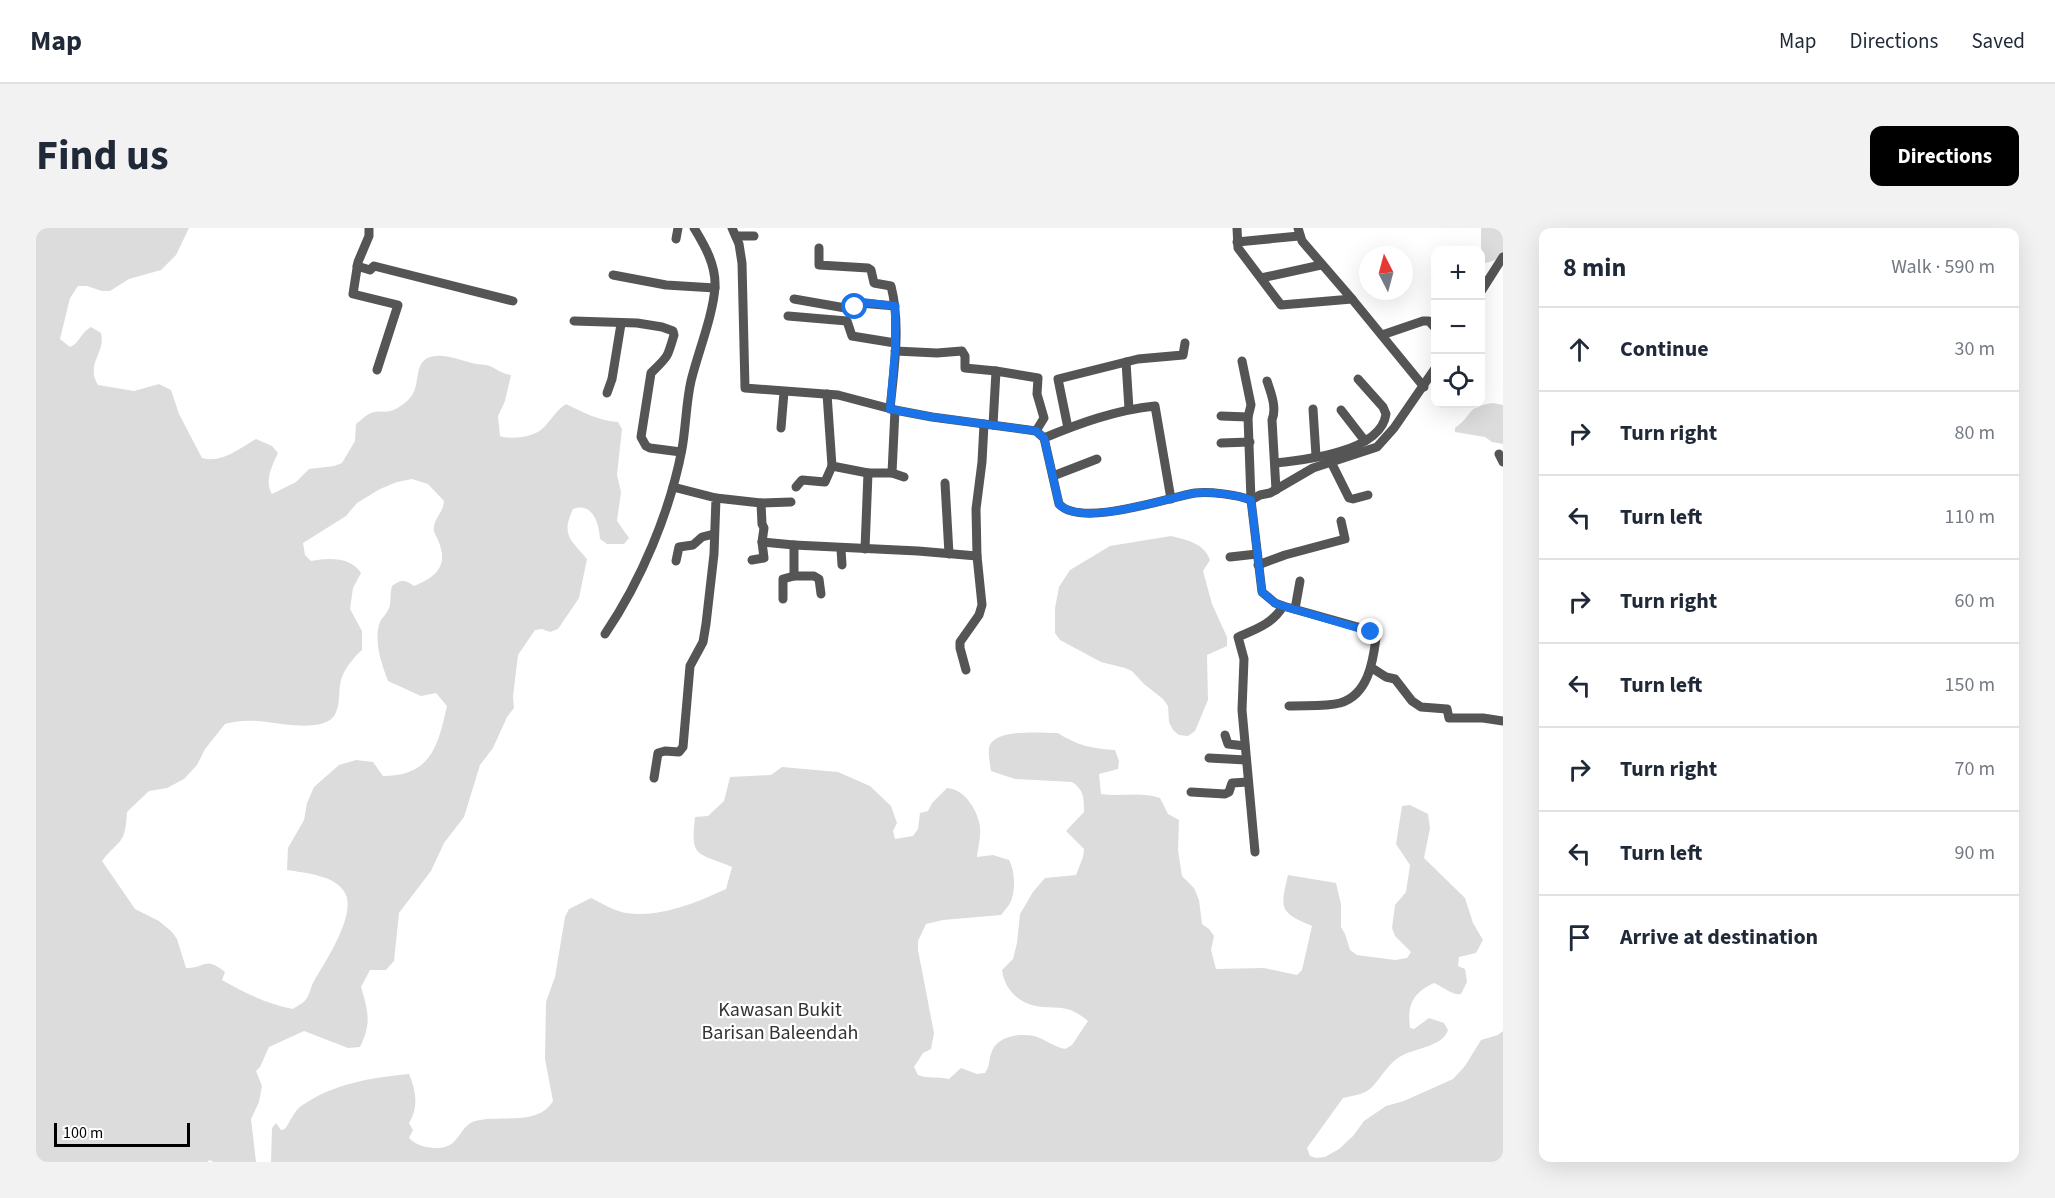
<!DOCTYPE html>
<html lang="en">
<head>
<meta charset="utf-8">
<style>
	body { margin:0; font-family:"Source Sans 3",sans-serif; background:#f2f2f3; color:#1f2937 }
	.controls { position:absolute; right:18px; top:18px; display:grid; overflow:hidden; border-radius:12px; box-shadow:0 6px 24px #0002 }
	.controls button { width:54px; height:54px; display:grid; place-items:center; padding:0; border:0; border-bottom:2px solid #e0e1e3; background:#fff; color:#1f2937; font:30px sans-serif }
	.compass { position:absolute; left:1323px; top:18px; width:54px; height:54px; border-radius:50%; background:#fff; box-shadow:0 6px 24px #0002; rotate:354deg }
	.scale { position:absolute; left:18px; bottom:15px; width:136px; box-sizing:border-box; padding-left:6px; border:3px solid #000; border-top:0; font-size:16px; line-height:21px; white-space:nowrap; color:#000; -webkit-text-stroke:4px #fff; paint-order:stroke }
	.stop { position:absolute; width:18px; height:18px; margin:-14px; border:4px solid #1a73e8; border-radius:50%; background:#fff }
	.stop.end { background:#1a73e8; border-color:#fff; box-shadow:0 2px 6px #0008 }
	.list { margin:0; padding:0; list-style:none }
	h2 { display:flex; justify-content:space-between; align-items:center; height:78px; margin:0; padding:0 24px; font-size:26px }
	h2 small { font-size:20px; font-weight:400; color:#747a83 }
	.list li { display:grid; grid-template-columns:39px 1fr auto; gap:18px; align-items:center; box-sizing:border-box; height:84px; padding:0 24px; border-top:2px solid #e0e1e3 }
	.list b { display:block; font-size:22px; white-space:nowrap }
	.list em { font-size:20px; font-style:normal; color:#747a83 }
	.icon { flex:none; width:33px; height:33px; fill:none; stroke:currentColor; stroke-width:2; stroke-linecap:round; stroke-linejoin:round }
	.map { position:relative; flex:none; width:1467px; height:934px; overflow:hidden; border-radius:12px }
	header { display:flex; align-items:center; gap:36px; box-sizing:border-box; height:84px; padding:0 30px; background:#fff; border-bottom:2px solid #e0e1e3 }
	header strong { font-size:28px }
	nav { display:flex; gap:33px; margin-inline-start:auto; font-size:21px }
	.intro { display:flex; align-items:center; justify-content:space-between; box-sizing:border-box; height:144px; padding:0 36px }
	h1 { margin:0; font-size:42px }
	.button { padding:15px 27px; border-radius:12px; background:#000; color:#fff; font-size:21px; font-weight:700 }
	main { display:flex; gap:36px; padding:0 36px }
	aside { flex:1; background:#fff; border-radius:12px; box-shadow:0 6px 24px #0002 }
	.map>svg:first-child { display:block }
</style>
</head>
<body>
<header>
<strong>Map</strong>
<nav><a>Map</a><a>Directions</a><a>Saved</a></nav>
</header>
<div class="intro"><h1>Find us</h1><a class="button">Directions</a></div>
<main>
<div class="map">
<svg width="1467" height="934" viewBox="0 0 1467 934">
	<rect width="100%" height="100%" fill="#fff"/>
	<g fill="#dcdcdc" fill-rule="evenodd">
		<path d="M 0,0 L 153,0 L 140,27 L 125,42 L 93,51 L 74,63 L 66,63 L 51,58 L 42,58 L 34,70 L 24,111 L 34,119 C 43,116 44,105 55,99 L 65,105 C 70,125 49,136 62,157 L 98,163 L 123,156 L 135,162 L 143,186 L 166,230 C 185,236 204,220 220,211 L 236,218 L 242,225 C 236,238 228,253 236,266 L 260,254 L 273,241 L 298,238 L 306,235 L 319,213 L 320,196 C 325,192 330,187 335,185 C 348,181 351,188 366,177 C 382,166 379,157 383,141 C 390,118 420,131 436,135 C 442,137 449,136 454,138 C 462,142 467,146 475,147 L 469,173 L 462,188 L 464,208 C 475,212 497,209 506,201 C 515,193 520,182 530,176 C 546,184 564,193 582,194 L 586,201 L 581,247 L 585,264 L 581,293 L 593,310 L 588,316 L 571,316 L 564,311 C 563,294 556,274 537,281 C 525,307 534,311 551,331 L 543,370 L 522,401 L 514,404 L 506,401 L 499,402 L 482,427 L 477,468 L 478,480 L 471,489 L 457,520 L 444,537 L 428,589 L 408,615 L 395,643 L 363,685 L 358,733 L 350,742 L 334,742 L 325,759 C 332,783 336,795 324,819 L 312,820 L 268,803 L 233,819 L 224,839 L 220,843 L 226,858 L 223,874 L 215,891 L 220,934 L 178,934 L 173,932 L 172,934 L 0,934 ZM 376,251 L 392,256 L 408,273 C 407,285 399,289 398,299 C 397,304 400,307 402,312 C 413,337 401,349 378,358 C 369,352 365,351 356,358 C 354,364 355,370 354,376 C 353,385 345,389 343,397 C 338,415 346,437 352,453 L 385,468 L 400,465 L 411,478 C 402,518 395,548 347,548 L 337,534 L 320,532 L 303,537 L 278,559 L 271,575 L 268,592 L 252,620 L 251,642 C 268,645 300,647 309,665 C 321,686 289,734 278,753 C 275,758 274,765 271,770 C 268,775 261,778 257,781 C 231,776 209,765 186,752 L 189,744 C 168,727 169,741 150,740 L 141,711 L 136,704 L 123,693 L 99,681 L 66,633 C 84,610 89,618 91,584 L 113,563 L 131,560 L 148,551 L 161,537 L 169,521 L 189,496 C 203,492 217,492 231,494 C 248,496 293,505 300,484 C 305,472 302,463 305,452 C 308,441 318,429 326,422 L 326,403 L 314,381 L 317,360 L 325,345 C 314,328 292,330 275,333 L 269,327 L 267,315 L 310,288 L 321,275 L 344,261 L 361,254 Z"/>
		<path d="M 1445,0 L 1467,0 L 1467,31 C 1458,30 1452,37 1445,34 Z"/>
		<path d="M 1457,175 L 1467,177 L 1467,216 L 1456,214 L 1449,209 L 1419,204 L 1419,200 C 1438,187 1428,179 1457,175 Z"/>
		<path d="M 1135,308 C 1151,312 1168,315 1174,332 L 1167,343 L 1176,376 L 1191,409 L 1191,418 L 1171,427 L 1172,472 L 1159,503 L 1152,508 L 1143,507 L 1137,502 L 1133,494 L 1132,478 L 1127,471 L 1108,456 L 1096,443 L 1089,440 L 1065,434 L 1024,412 L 1019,405 L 1019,380 L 1023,359 L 1034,342 L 1074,318 Z"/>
		<path d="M 1022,505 C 1040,517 1057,521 1079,522 L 1083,533 L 1082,541 L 1063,546 L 1065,566 C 1085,569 1105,563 1124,570 L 1132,586 L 1143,592 L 1142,622 L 1146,648 L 1158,660 L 1163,672 L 1166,696 L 1173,701 L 1178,708 L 1175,722 L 1180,741 L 1228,740 L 1261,747 L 1266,742 L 1276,698 C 1243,684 1244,681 1252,647 L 1300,655 L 1305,676 L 1305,699 L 1309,706 L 1314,722 L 1321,727 L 1359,732 L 1371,730 L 1375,724 L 1359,708 L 1356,700 L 1359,677 L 1370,664 L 1374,637 L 1360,616 L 1366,578 L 1374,577 L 1392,586 L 1394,600 L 1388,630 L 1429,670 L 1437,695 L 1447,712 L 1440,725 L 1423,729 L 1422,738 L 1429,741 L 1431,754 L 1425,766 C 1417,768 1406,758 1398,755 C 1377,765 1371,776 1374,800 L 1378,801 L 1393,790 L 1408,795 L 1412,802 C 1407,818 1381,820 1367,827 C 1352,834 1346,850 1334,861 C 1326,867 1316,868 1307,870 L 1271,920 L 1274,928 L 1280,930 L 1289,929 L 1303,921 L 1317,908 L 1328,893 L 1350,878 L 1368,873 L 1417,851 L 1429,838 L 1445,812 L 1462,807 L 1467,803 L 1467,934 L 235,934 L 236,900 L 240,895 L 245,902 L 249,901 C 254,894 258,883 265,878 C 299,855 334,850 373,846 C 380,862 383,879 373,895 L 377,902 L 373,910 C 381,918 391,920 403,920 C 424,919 422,899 439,893 C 463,886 502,899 517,873 L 509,831 L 510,774 L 519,749 L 529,689 L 533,681 L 555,670 C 566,675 578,683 590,685 C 623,690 660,675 690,661 L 696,639 C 661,624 654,631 659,589 L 672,588 L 688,573 L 694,549 L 735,547 L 746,539 L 802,544 L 834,558 L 855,578 L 861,595 L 857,603 L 859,611 L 877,608 L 882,601 L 884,585 L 892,583 L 896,575 L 911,560 C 929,561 942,583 944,599 C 945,608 942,620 941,629 L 957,627 L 973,632 C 979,642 980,664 974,675 C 972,679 968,683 965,687 L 907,692 L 890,696 L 882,713 L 882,722 L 898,805 L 895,821 L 887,825 L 878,839 L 882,847 C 892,851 902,848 913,851 L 925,840 L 941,846 L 949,845 C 955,836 952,832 956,823 C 962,808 983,805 998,808 C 1009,811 1018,819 1029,821 L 1036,817 L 1052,793 C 1046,788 1039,783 1031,781 C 1024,779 1015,780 1008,779 C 986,778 969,764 966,742 L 977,731 L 981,715 L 984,686 L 997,664 L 1009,650 L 1040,647 L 1047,629 L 1048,621 L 1030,603 L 1048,584 C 1048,570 1048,562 1036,554 L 979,551 L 955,543 C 954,536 952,526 953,520 C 957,500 1007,505 1022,505 Z"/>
	</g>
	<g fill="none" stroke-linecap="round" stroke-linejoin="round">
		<g stroke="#555" stroke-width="9">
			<polyline points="333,0 333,8 322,34 317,66 362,77 341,142"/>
			<path d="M 696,0 L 703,16 L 706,35 L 709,160 L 802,167 L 859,182 L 896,189 L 1000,203 L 1008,210 L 1023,276 C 1045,300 1130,270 1159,265 C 1173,263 1202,267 1215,272 L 1224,267 L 1234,265 L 1277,240 L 1341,219 L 1358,200 L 1400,139"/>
			<polyline points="1201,0 1202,20 1245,77 1316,71 1388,159"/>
			<polyline points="1262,0 1266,13 1316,71"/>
			<polyline points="700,8 718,8"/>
			<polyline points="640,11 642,0"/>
			<polyline points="1201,14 1263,8"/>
			<path d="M 783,20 L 783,37 L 832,40 L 835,42 L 838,55 L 855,58 C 865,97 858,141 854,181"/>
			<polyline points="321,38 334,42 338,38 477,73"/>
			<polyline points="577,47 630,57 679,60"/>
			<polyline points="1225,50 1285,37"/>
			<polyline points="1444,65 1467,29"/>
			<polyline points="758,71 815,81 824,75 859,78"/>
			<polyline points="752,88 811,93 816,108 859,115"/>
			<path d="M 538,93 L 601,95 L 626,99 L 637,103 L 638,107 C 631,131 632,128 615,145 L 605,209 L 610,218 L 614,220 L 645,224"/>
			<polyline points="1346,107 1387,93 1393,93 1400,101"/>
			<polyline points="859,123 901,125 926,123 929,128 929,140 960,143"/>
			<path d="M 1206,133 L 1215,177 L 1212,189 L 1215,272 L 1226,364 L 1239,375 L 1247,378 L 1329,401 L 1335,404 L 1340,410 C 1337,434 1332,467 1304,475 C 1289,479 1269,477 1253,478"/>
			<polyline points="1090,134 1093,181"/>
			<path d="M 1231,153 C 1235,165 1241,180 1236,192 L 1240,262"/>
			<polyline points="571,165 576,151 585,96"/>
			<polyline points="791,166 796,238 832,245"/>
			<polyline points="1277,181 1280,228"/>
			<polyline points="1305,182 1329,213"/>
			<polyline points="1185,188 1212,189"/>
			<polyline points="957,197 960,143 1002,150 1001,166 1008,190 1000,203"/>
			<polyline points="745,200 748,164"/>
			<polyline points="1032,200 1022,151 1102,131 1147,127 1149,115"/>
			<path d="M 1008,210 C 1044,195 1080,182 1119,178 L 1135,271"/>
			<polyline points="1185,215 1214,214"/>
			<polyline points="1463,226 1467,234"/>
			<polyline points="1295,234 1313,270 1317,271 1332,267"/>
			<path d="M 1239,235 C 1269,232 1345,224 1350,186 L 1347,179 L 1322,151"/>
			<polyline points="856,245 859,182"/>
			<polyline points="1017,248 1061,231"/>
			<polyline points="909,255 913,326"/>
			<polyline points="760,259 766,252 789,254 796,238"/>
			<polyline points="680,270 725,275 755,274"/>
			<polyline points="726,314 758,317"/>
			<polyline points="805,321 806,337"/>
			<polyline points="829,321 832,245 856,245 868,249"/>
			<polyline points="1194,329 1221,326"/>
			<polyline points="716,332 728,330 726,314 728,300 726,296 725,275"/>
			<polyline points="640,333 643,319 657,317 666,309 678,306"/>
			<polyline points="1222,337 1249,327 1309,311 1305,293"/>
			<polyline points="785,366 783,351 778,348 758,348 758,317 882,323 941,328"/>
			<polyline points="747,371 747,351 758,348"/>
			<polyline points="1259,381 1264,353"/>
			<path d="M 569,406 C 605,353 634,284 646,221 C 650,198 650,175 655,153 C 662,124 677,88 679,59 C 680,37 669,18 658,0"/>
			<polyline points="1336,440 1350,449 1359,451 1376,473 1385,479 1411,481 1413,490 1447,490 1467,493"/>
			<polyline points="930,442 924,420 924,414 943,387 946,377 941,328 940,281 946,234 948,196"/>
			<polyline points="1189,507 1192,516 1209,518"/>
			<polyline points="1173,530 1210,532"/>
			<polyline points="618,550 622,525 629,523 643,524 647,519 654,438 667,414 670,396 678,326 680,270 637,259"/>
			<polyline points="1155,564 1189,566 1193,564 1196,555 1212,554"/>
			<path d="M 1219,624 L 1206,482 L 1208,431 L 1202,409 C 1218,402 1237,396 1247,378"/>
		</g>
	</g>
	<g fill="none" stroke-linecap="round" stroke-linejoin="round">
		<path stroke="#1a73e8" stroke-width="8" d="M 819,79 L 822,75 L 826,74 L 859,78 L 859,123 L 854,181 L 896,189 L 1000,203 L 1008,210 L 1023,276 C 1044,300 1130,270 1159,265 C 1173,263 1202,267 1215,272 L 1226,364 L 1239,375 L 1247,378 L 1335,404"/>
	</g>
	<g text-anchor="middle" stroke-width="4.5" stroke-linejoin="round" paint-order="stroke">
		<g font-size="20" fill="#333" stroke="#fff">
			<text x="744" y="788">Kawasan Bukit<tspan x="744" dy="23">Barisan Baleendah</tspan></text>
		</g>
	</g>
</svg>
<div class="controls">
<button>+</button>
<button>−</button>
<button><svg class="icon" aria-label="locate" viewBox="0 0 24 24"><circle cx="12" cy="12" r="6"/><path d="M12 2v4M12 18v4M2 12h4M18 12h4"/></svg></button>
</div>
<svg class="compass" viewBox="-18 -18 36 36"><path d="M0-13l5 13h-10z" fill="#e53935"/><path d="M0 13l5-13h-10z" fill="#747a83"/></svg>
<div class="scale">100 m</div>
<div class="stop" style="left:819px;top:79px"></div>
<div class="stop end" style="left:1335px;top:404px"></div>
</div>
<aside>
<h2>8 min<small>Walk · 590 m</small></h2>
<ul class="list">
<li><svg class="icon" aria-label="ahead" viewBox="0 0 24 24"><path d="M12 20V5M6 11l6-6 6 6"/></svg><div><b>Continue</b></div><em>30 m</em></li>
<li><svg class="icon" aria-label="right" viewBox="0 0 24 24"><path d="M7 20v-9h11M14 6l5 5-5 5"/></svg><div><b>Turn right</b></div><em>80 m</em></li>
<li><svg class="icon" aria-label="left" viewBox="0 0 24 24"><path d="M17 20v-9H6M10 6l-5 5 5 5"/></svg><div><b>Turn left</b></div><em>110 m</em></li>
<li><svg class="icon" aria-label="right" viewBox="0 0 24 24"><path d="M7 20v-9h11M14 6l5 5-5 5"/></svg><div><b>Turn right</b></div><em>60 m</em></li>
<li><svg class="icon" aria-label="left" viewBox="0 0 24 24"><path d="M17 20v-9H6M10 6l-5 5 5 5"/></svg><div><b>Turn left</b></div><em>150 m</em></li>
<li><svg class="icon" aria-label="right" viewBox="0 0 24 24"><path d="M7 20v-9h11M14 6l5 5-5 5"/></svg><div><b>Turn right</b></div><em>70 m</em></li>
<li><svg class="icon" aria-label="left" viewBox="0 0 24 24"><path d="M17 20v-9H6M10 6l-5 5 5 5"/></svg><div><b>Turn left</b></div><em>90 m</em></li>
<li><svg class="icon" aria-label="arrive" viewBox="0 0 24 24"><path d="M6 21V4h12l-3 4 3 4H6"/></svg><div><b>Arrive at destination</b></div></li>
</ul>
</aside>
</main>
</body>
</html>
